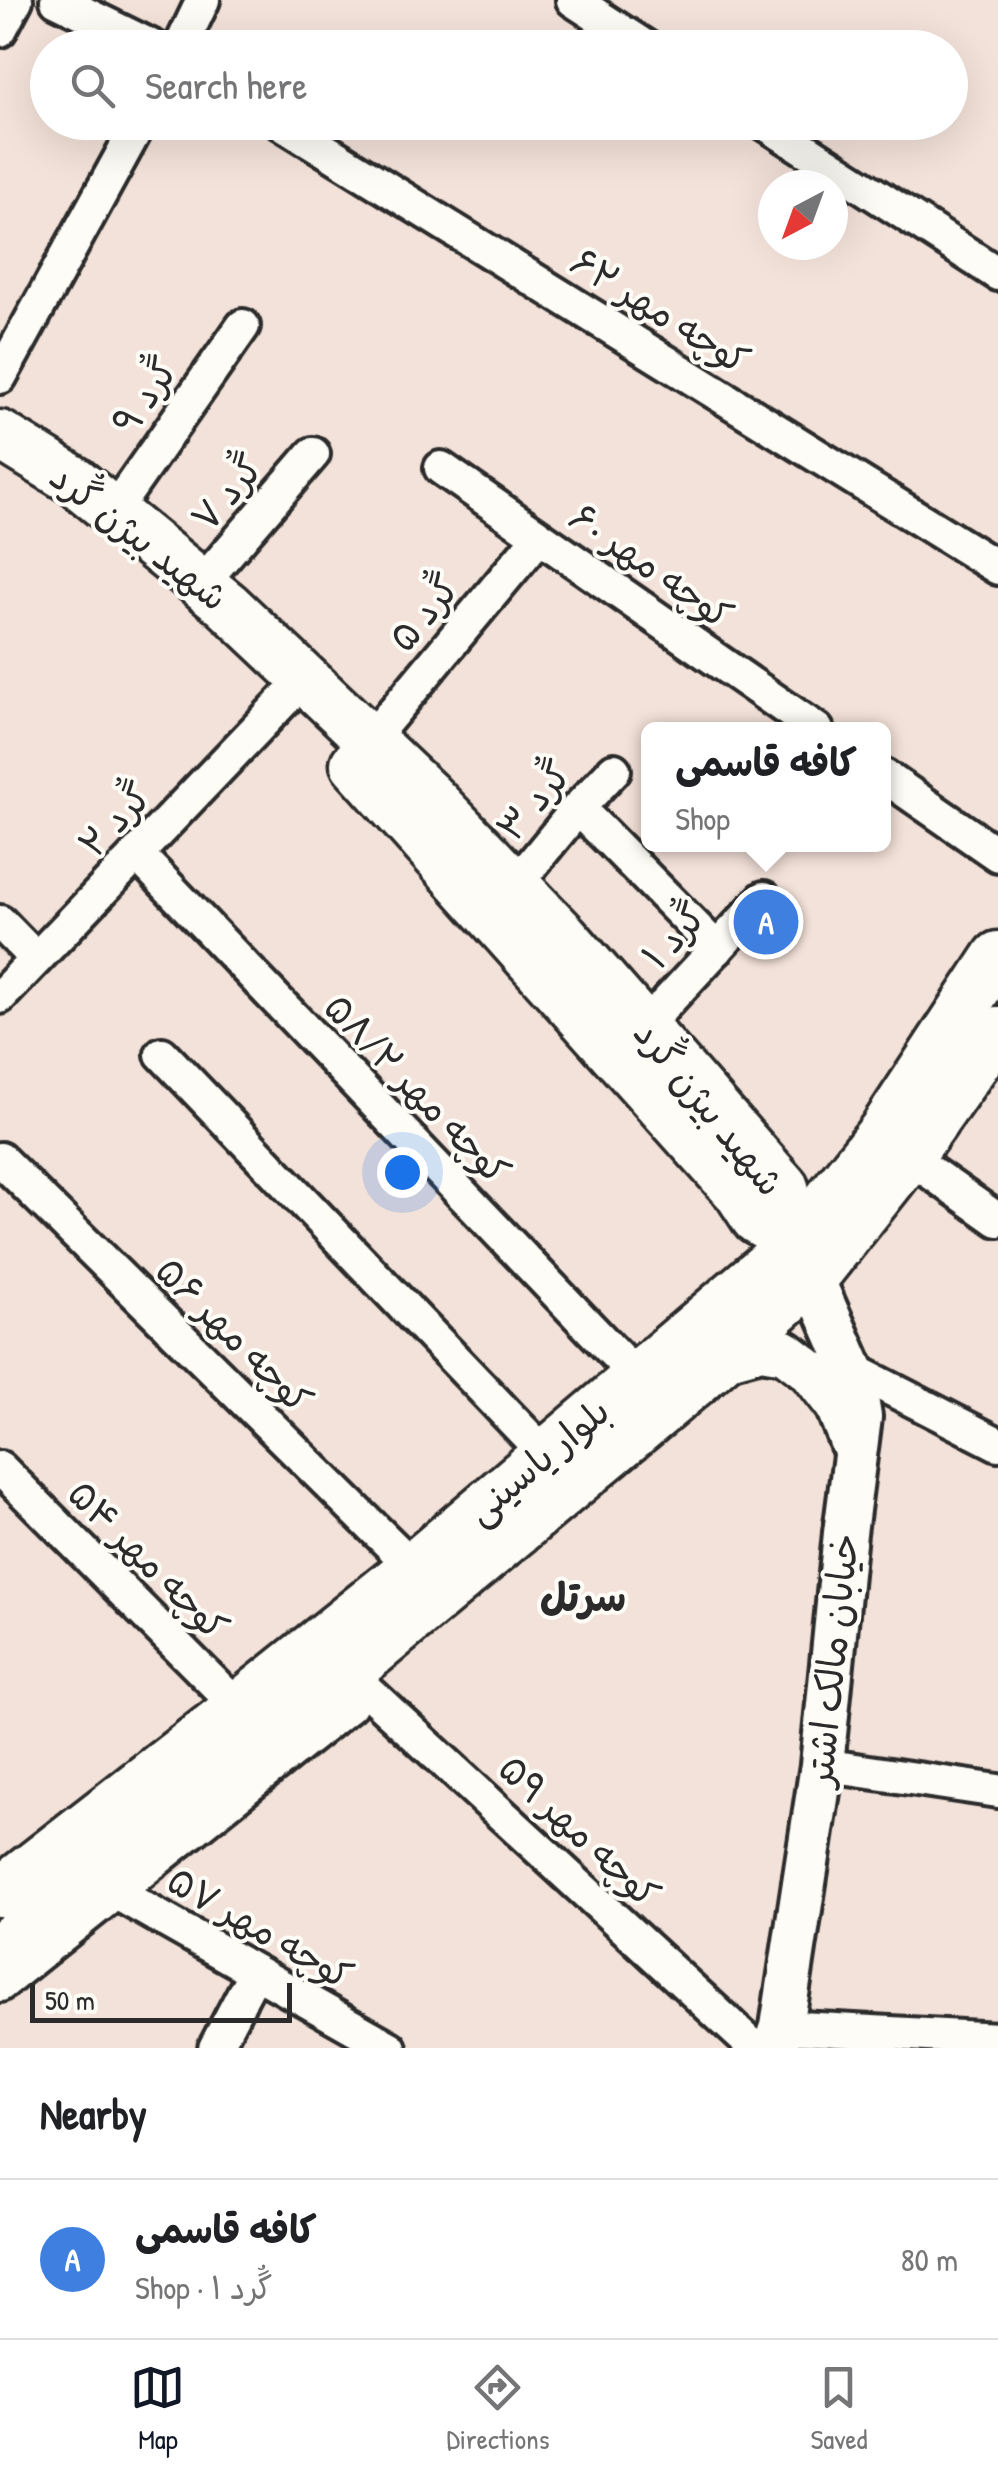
<!DOCTYPE html>
<html lang="en">
<head>
<meta charset="utf-8">
<style>
	body { margin:0; font-family:"Patrick Hand","Playpen Sans Arabic",sans-serif; background:#f6f6f6; color:#202124 }
	.compass { position:absolute; left:758px; top:170px; width:90px; height:90px; border-radius:50%; background:#fff; box-shadow:0 10px 40px #0002; rotate:221deg }
	.scale { position:absolute; left:30px; bottom:25px; width:262px; box-sizing:border-box; padding-left:10px; border:5px solid #2b2b2b; border-top:0; font-size:28px; line-height:35px; white-space:nowrap; color:#2b2b2b; -webkit-text-stroke:8px #fdfcf7; paint-order:stroke }
	.you { position:absolute; left:402px; top:1172px; width:35px; height:35px; margin:-25px; border:8px solid #fff; border-radius:50%; background:#1a73e8; box-shadow:0 0 0 15px #1a73e833 }
	.badge { display:grid; place-items:center; width:65px; height:65px; border-radius:50%; background:#111827; color:#fff; font-size:32px; font-weight:700 }
	.pin { position:absolute; translate:-50% -50%; border:5px solid #fff; box-shadow:0 2px 10px #0006 }
	.popup { position:absolute; left:641px; top:722px; width:250px; height:130px; box-sizing:border-box; display:grid; place-content:center; border-radius:15px; background:#fff; filter:drop-shadow(0 2px 8px #0005); font-size:32px; white-space:nowrap; color:#757577 }
	.popup b { font-size:38px; color:#202124 }
	.popup::after { content:''; position:absolute; left:50%; top:100%; margin-left:-20px; border:20px solid transparent; border-top-color:#fff }
	.list { margin:0; padding:0; list-style:none }
	h2 { display:flex; justify-content:space-between; align-items:center; height:130px; margin:0; padding:0 40px; font-size:42px }
	h2 small { font-size:32px; font-weight:400; color:#757577 }
	.list li { display:grid; grid-template-columns:65px 1fr auto; gap:30px; align-items:center; box-sizing:border-box; height:160px; padding:0 40px; border-top:2px solid #e0e0e0 }
	.list b { display:block; font-size:38px; white-space:nowrap }
	.list p { margin:0; font-size:32px; white-space:nowrap; color:#757577 }
	.list em { font-size:32px; font-style:normal; color:#757577 }
	.icon { flex:none; width:55px; height:55px; fill:none; stroke:currentColor; stroke-width:2; stroke-linecap:round; stroke-linejoin:round }
	.map { position:relative; flex:none; width:998px; height:2048px; overflow:hidden }
	.search { position:absolute; background:#fff; box-shadow:0 10px 40px #0002; left:30px; right:30px; top:30px; height:110px; display:flex; align-items:center; gap:25px; box-sizing:border-box; padding:0 35px; border-radius:55px; color:#757577; font-size:38px }
	.sheet { height:290px; background:#fff }
	nav { display:flex; justify-content:space-around; align-items:center; box-sizing:border-box; height:140px; border-top:2px solid #e0e0e0; background:#fff; font-size:28px; color:#757577 }
	nav a { display:grid; justify-items:center; gap:5px }
	nav .on { color:#111827 }
	.map>svg:first-child { display:block }
</style>
</head>
<body>
<div class="map">
<svg width="998" height="2048" viewBox="0 0 998 2048">
	<rect width="100%" height="100%" fill="#f3e2d9"/>
	<filter id="ink" filterUnits="userSpaceOnUse"><feTurbulence type="fractalNoise" baseFrequency=".01" numOctaves="2"/><feDisplacementMap in="SourceGraphic" scale="20" xChannelSelector="R" yChannelSelector="G"/><feConvolveMatrix kernelMatrix="1 2 1 2 8 2 1 2 1" color-interpolation-filters="sRGB"/></filter>
	<g filter="url(#ink)">
		<g fill="none" stroke-linecap="round" stroke-linejoin="round">
			<g stroke="#2b2b2b" stroke-width="40">
				<g id="minor">
					<polyline points="57,0 155,48"/>
					<polyline points="573,0 647,48"/>
					<polyline points="0,30 16,0"/>
					<polyline points="180,48 203,0"/>
					<polyline points="280,122 998,568"/>
					<polyline points="763,122 998,274"/>
					<polyline points="0,377 140,122"/>
					<polyline points="441,468 817,730"/>
					<polyline points="113,512 243,326"/>
					<polyline points="201,584 313,454"/>
					<polyline points="370,740 539,537"/>
					<polyline points="884,776 998,855"/>
					<polyline points="578,808 717,949"/>
					<polyline points="138,855 637,1377"/>
					<polyline points="515,885 578,808 614,770"/>
					<polyline points="0,922 36,959"/>
					<polyline points="0,997 287,697"/>
					<polyline points="643,1028 764,898"/>
					<polyline points="162,1054 546,1455"/>
					<polyline points="909,1157 998,1220"/>
					<polyline points="0,1159 413,1567"/>
					<polyline points="852,1369 998,1444"/>
					<polyline points="0,1468 238,1707"/>
					<polyline points="348,1673 755,2048"/>
					<polyline points="822,1765 998,1791"/>
					<polyline points="99,1883 390,2048"/>
					<polyline points="0,1985 350,1705 348,1673"/>
					<polyline points="782,2027 998,2039"/>
					<polyline points="215,2048 255,1972"/>
				</g>
			</g>
			<g stroke="#2b2b2b" stroke-width="50">
				<g id="tertiary">
					<polyline points="721,1359 761,1348 785,1352 811,1372 837,1406 851,1442"/>
					<polyline points="775,2048 782,2027 822,1765 845,1533 860,1417 852,1369 800,1251"/>
				</g>
			</g>
			<g stroke="#2b2b2b" stroke-width="55">
				<g id="secondary">
					<polyline points="0,435 75,481 227,605 428,795 564,936 784,1187 795,1242"/>
					<polyline points="355,764 739,1193 756,1219 795,1242"/>
					<polyline points="0,1892 238,1707 413,1567 795,1242 883,1131 998,956"/>
					<polyline points="0,1948 348,1673 699,1379 813,1278 909,1157 998,1031"/>
				</g>
			</g>
			<use href="#minor" stroke="#fdfcf7" stroke-width="32"/>
			<use href="#tertiary" stroke="#fdfcf7" stroke-width="42"/>
			<use href="#secondary" stroke="#fdfcf7" stroke-width="48"/>
		</g>
	</g>
	<g text-anchor="middle" stroke-width="8" stroke-linejoin="round" paint-order="stroke">
		<g font-size="38" fill="#2b2b2b" stroke="#fdfcf7">
			<text transform="translate(660 311) rotate(32)" y="13">کوچه مهر ۶۲</text>
			<text transform="translate(145 396) rotate(-55)" y="13">گُرد ۹</text>
			<text transform="translate(227 493) rotate(-49)" y="13">گُرد ۷</text>
			<text transform="translate(139 537) rotate(38)" y="13">شهید بیژن گُرد</text>
			<text transform="translate(651 566) rotate(35)" y="13">کوچه مهر ۶۰</text>
			<text transform="translate(424 613) rotate(-50)" y="13">گُرد ۵</text>
			<text transform="translate(534 801) rotate(-49)" y="13">گُرد ۳</text>
			<text transform="translate(115 820) rotate(-46)" y="13">گُرد ۲</text>
			<text transform="translate(674 936) rotate(-47)" y="13">گُرد ۱</text>
			<text transform="translate(417 1089) rotate(46)" y="13">کوچه مهر ۵۸/۲</text>
			<text transform="translate(709 1108) rotate(51)" y="13">شهید بیژن گُرد</text>
			<text transform="translate(234 1335) rotate(45)" y="13">کوچه مهر ۵۶</text>
			<text transform="translate(538 1461) rotate(-40)" y="13">بلوار یاسینی</text>
			<text transform="translate(148 1560) rotate(45)" y="13">کوچه مهر ۵۴</text>
			<text transform="translate(832 1660) rotate(-84)" y="13">خیابان مالک اشتر</text>
			<text transform="translate(579 1831) rotate(43)" y="13">کوچه مهر ۵۹</text>
			<text transform="translate(260 1928) rotate(30)" y="13">کوچه مهر ۵۷</text>
		</g>
		<g font-size="40" font-weight="bold" fill="#2b2b2b" stroke="#fdfcf7">
			<text x="583" y="1611">سرتل</text>
		</g>
	</g>
</svg>
<svg class="compass" viewBox="-18 -18 36 36"><path d="M0-13l5 13h-10z" fill="#e53935"/><path d="M0 13l5-13h-10z" fill="#757577"/></svg>
<div class="scale">50 m</div>
<div class="you"></div>
<div class="pin badge" style="left:766px;top:922px;background:#3f7fe0">A</div>
<div class="popup"><b>کافه قاسمی</b>Shop</div>
<div class="search"><svg class="icon" aria-label="search" viewBox="0 0 24 24"><circle cx="10" cy="10" r="6"/><path d="M15 15l6 6"/></svg>Search here</div>
</div>
<section class="sheet">
<h2>Nearby<small></small></h2>
<ul class="list">
<li><span class="badge" style="background:#3f7fe0">A</span><div><b>کافه قاسمی</b><p>Shop · گُرد ۱</p></div><em>80 m</em></li>
</ul>
</section>
<nav>
<a class="on"><svg class="icon" aria-label="map" viewBox="0 0 24 24"><path d="M3 6l6-2 6 2 6-2v14l-6 2-6-2-6 2zM9 4v14M15 6v14"/></svg>Map</a>
<a><svg class="icon" aria-label="directions" viewBox="0 0 24 24"><path d="M12 3l9 9-9 9-9-9zM9 14v-3h6M13 9l2 2-2 2"/></svg>Directions</a>
<a><svg class="icon" aria-label="saved" viewBox="0 0 24 24"><path d="M7 4h10v16l-5-4-5 4z"/></svg>Saved</a>
</nav>
</body>
</html>
